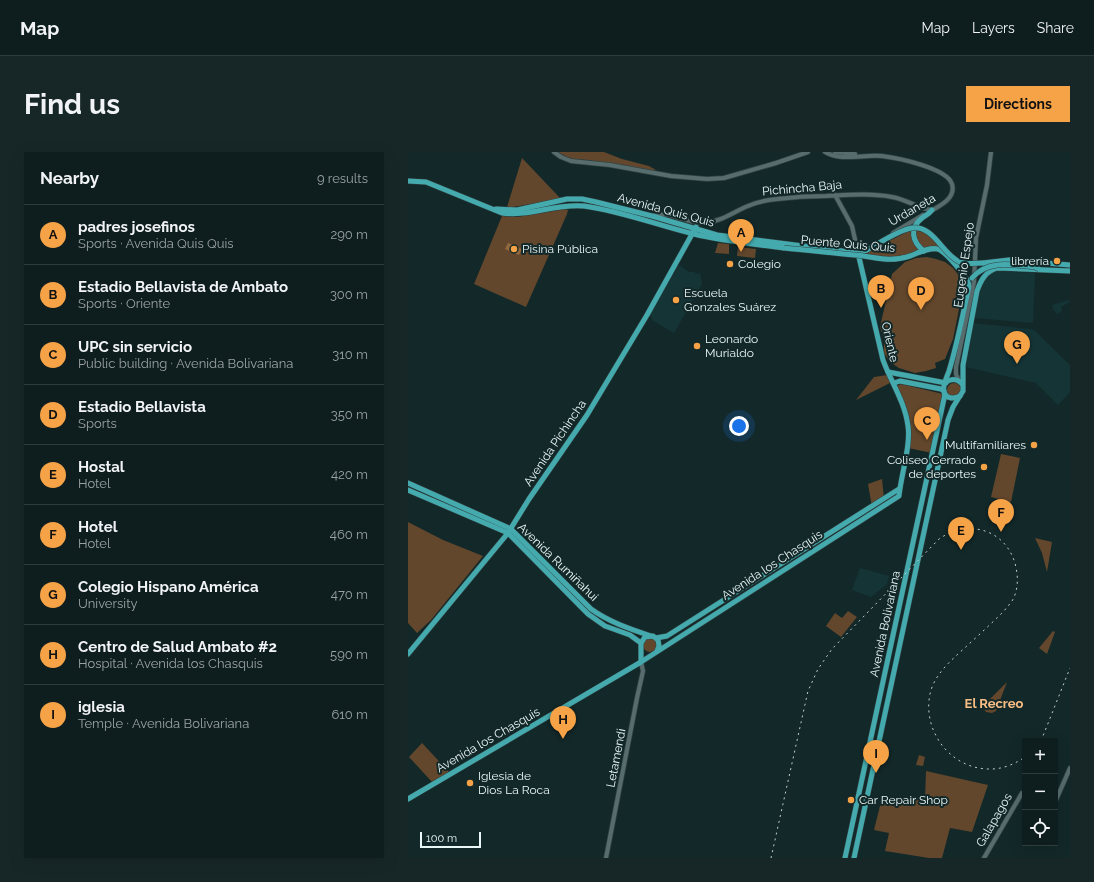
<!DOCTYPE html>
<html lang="en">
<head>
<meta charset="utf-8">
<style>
	body { margin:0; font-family:Raleway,sans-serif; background:#172728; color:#f1f3f6 }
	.controls { position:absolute; right:12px; bottom:12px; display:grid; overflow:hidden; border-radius:0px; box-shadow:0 4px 16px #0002 }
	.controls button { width:36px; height:36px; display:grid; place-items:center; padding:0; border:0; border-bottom:1px solid #2e3c3d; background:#0e1e1f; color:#f1f3f6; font:20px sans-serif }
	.scale { position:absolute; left:12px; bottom:10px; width:61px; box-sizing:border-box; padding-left:4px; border:2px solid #eaf7f7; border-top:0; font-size:11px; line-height:14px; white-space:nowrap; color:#eaf7f7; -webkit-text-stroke:3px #132829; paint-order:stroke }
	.you { position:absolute; left:331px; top:274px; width:14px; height:14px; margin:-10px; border:3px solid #fff; border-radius:50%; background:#1a73e8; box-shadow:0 0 0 6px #1a73e833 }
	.badge { display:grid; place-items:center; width:26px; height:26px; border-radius:50%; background:#f6a246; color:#111; font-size:13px; font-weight:700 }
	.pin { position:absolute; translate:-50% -33px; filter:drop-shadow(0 1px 2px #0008) }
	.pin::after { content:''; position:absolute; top:21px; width:14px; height:12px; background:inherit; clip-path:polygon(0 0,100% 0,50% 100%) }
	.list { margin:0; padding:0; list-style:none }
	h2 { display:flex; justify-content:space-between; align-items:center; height:52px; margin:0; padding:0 16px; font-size:17px }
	h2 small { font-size:13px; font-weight:400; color:#9ba2a4 }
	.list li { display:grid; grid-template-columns:26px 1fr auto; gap:12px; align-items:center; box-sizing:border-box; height:60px; padding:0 16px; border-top:1px solid #2e3c3d }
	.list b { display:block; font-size:15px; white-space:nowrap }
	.list p { margin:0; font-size:13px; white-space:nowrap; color:#9ba2a4 }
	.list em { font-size:13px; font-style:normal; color:#9ba2a4 }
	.icon { flex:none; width:22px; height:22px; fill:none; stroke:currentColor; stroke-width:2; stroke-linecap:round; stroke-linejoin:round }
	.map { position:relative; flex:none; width:662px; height:706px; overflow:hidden; border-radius:0px }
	header { display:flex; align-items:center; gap:24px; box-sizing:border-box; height:56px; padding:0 20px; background:#0e1e1f; border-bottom:1px solid #2e3c3d }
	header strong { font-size:19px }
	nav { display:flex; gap:22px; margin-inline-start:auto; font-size:14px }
	.intro { display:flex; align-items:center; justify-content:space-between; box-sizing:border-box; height:96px; padding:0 24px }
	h1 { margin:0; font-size:28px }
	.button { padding:10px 18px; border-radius:0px; background:#f6a246; color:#111; font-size:14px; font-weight:700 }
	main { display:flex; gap:24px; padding:0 24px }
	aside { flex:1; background:#0e1e1f; border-radius:0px; box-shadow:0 4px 16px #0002 }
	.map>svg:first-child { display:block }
</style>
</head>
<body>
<header>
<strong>Map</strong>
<nav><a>Map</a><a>Layers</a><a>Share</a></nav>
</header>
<div class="intro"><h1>Find us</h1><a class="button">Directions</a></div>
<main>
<aside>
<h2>Nearby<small>9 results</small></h2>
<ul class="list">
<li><span class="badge">A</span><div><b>padres josefinos</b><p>Sports · Avenida Quis Quis</p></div><em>290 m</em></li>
<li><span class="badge">B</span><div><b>Estadio Bellavista de Ambato</b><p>Sports · Oriente</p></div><em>300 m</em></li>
<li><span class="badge">C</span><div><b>UPC sin servicio</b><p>Public building · Avenida Bolivariana</p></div><em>310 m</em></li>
<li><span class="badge">D</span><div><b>Estadio Bellavista</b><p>Sports</p></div><em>350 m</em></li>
<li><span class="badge">E</span><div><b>Hostal</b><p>Hotel</p></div><em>420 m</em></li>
<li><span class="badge">F</span><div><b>Hotel</b><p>Hotel</p></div><em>460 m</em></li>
<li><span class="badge">G</span><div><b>Colegio Hispano América</b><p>University</p></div><em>470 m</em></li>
<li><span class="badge">H</span><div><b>Centro de Salud Ambato #2</b><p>Hospital · Avenida los Chasquis</p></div><em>590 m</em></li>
<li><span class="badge">I</span><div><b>iglesia</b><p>Temple · Avenida Bolivariana</p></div><em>610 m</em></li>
</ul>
</aside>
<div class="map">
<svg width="662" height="706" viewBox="0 0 662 706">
	<rect width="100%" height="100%" fill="#132829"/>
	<g fill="#153436">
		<polygon points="271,113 281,120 288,120 286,122 292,121 294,132 266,181 244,168 244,165 241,164"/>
		<polygon points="590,119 627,121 625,171 566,166 572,140 575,130 583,121"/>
		<polygon points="661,148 662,150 653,155 654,159 649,162 645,157 644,153"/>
		<polygon points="565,171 622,177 626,178 662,213 662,240 650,253 628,231 558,215"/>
		<polygon points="452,416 481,424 479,432 463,445 444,438"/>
	</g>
	<g fill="#62472c">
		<polygon points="150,0 196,0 214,7 241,14 248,18 237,19 180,8 162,7"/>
		<polygon points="114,6 153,47 105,55 99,55"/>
		<polygon points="157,57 160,58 159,62 118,155 66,132 94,64 109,65"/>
		<path d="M 503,78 L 516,80 L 524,85 L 541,104 L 524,95 C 496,104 487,110 457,101 Z"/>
		<polygon points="310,91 321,92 321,102 307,101"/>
		<polygon points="330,95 348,97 347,106 329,104"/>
		<polygon points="519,105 528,107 537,110 545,116 552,125 555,137 545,187 537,207 527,211 528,216 518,219 507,221 491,216 482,210 476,201 476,187 472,175 484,122 497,110 508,106"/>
		<polygon points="479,223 482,231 448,248 466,225"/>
		<circle cx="546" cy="238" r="7"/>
		<polygon points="493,232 535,242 524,301 500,296 503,275 489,234"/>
		<polygon points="593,302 612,306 603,350 583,345"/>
		<polygon points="474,327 476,347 464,355 460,332"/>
		<polygon points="0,370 35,388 75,404 23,468 9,481 0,471"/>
		<polygon points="627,386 644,390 639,420 634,401"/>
		<polygon points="440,459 449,465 433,485 418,474 427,461 434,466"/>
		<polygon points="645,479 647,480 639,502 631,496"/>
		<circle cx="242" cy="493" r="7"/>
		<polygon points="599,530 588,559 584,561 578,560 576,557 576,553"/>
		<polygon points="14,591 41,620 25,631 1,605"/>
		<polygon points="511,603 517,605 515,614 508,613"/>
		<polygon points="518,619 580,633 564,680 542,676 534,706 521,706 477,699 481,681 466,678 474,646 503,649 505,644 517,647"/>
	</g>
	<polygon fill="#94693e" points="100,91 114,97 111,103 97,97"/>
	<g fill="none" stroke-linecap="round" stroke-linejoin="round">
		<g stroke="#344" stroke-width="5.5">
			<g id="minor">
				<polyline points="146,0 153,5 163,9 202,13 263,24 299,27 316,26 368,11 400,0"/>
				<path d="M 417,0 C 434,10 455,2 474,4 C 490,6 539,16 544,32 C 548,46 533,53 523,59"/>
				<polyline points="427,0 447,2"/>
				<polyline points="427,43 444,74 450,101 453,99"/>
				<path d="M 244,64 C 262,58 277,71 294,71 C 311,71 325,60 340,54 C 349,50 359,48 369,47 C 385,45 401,44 418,44 C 440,43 462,41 484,45 C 498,47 511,57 524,58"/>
				<polyline points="485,81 515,63"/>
				<polyline points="551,229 548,222 548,215 566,130 568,86 579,33 583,0"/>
				<polyline points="647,648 648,648 662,616"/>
				<polyline points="198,706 229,546 235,519 233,510"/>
				<polyline points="576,706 614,641 617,641"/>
			</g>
		</g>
		<g stroke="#344" stroke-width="6">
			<g id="major">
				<path d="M 0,29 L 18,30 L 94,61 C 121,65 148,51 176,54 C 213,59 249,73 286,82 C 315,89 346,92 376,96"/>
				<polyline points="88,57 109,58 159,47 174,47 188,50 244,64 309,83 450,101 459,98"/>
				<path d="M 516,99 C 504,90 501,76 514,66 C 518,63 521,62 524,58"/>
				<path d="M 502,104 C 510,101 521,95 530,97 C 538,100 556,122 560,130 C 561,133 561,136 560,139 C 554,166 549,193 541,219 C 539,225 534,234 536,240 C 538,247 546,247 552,244"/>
				<polyline points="575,111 601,108 662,113"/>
				<polyline points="480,220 538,231"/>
				<path d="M 538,230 C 544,226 550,227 554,232"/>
				<polyline points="486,231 492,229 533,237 536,239"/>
				<path d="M 0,331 L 103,377 L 183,457 C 201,470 222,477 243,484"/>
				<polyline points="0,338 100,381 180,462 197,474 222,483 233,491"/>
				<polyline points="248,486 259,484 491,337"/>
				<polyline points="0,502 100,381 121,347 179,263 239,163 288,75"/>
				<polyline points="233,510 233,491 237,485 245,484 250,488 251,494 249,499"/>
				<path d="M 0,647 L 233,510 L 491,344 C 493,323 503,293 500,274 C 497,250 483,230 475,208 L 450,101"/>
				<polyline points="437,706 537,242"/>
				<path d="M 446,706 L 540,268 L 545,255 L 555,239 L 555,213 L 569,139 C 573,128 577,120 589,116 L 662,119"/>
			</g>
		</g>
		<use href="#minor" stroke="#566c6d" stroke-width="4"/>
		<use href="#major" stroke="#44aaae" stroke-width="5"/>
		<g stroke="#c1cfcf" stroke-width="1" stroke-dasharray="2 4" stroke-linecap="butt">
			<polyline points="633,589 662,516"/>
			<path d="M 363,706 L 400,539 L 410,517 L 424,497 L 531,387 C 564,364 605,381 609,422 C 610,430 609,441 604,449 C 602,452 599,455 596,459 C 585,470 573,481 561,492 C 547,505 529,519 523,538 C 512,577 542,618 583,617 C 595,617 607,612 617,605"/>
		</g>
		<g stroke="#344" stroke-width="6" stroke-linecap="butt">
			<g id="major-bridge">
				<path d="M 376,96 C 400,98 424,101 447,103 C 469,105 480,111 502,104"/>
				<path d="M 459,98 C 472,91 490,78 504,76 C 525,73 534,101 550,109 C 557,113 567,111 575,111"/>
				<path d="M 564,126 C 580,107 605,113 627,115 L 631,117"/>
			</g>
		</g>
		<use href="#major-bridge" stroke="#44aaae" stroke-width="5"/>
	</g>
	<g fill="#f6a246" stroke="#132829" stroke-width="1.5">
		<circle cx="106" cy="97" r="4"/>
		<circle cx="649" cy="109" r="4"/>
		<circle cx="322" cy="112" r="4"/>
		<circle cx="268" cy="148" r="4"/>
		<circle cx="289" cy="194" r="4"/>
		<circle cx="626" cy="293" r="4"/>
		<circle cx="576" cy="315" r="4"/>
		<circle cx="62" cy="631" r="4"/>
		<circle cx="443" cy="648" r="4"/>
	</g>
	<g text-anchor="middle" stroke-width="4" stroke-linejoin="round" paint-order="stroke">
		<g font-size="12" fill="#eaf7f7" stroke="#132829">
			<text transform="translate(394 36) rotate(-5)" y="4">Pichincha Baja</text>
			<text transform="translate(258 58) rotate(15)" y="4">Avenida Quis Quis</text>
			<text transform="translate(504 58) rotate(-30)" y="4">Urdaneta</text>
			<text transform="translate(440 92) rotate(5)" y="4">Puente Quis Quis</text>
			<text transform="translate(556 113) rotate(-82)" y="4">Eugenio Espejo</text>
			<text transform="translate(482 190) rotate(77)" y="4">Oriente</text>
			<text transform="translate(147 291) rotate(-56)" y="4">Avenida Pichincha</text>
			<text transform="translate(150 410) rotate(44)" y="4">Avenida Rumiñahui</text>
			<text transform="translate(364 413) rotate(-33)" y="4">Avenida los Chasquis</text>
			<text transform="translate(477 472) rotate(-78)" y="4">Avenida Bolivariana</text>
			<text transform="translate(80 588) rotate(-30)" y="4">Avenida los Chasquis</text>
			<text transform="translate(208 606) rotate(-79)" y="4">Letamendi</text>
			<text transform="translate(586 668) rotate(-60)" y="4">Galapagos</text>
		</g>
		<g font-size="12" fill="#eaf7f7" stroke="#132829" text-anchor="start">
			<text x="114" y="101">Pisina Pública</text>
			<text x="641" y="113" text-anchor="end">librería</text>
			<text x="330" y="116">Colegio</text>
			<text x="276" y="145">Escuela<tspan x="276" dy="14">Gonzales Suárez</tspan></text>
			<text x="297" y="191">Leonardo<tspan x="297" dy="14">Murialdo</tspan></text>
			<text x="618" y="297" text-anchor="end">Multifamiliares</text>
			<text x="568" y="312" text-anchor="end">Coliseo Cerrado<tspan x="568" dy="14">de deportes</tspan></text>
			<text x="70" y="628">Iglesia de<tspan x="70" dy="14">Dios La Roca</tspan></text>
			<text x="451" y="652">Car Repair Shop</text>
		</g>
		<g font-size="13" font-weight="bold" fill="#f9be85" stroke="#132829">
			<text x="586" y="556">El Recreo</text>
		</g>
	</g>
</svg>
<div class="controls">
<button>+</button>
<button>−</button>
<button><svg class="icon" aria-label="locate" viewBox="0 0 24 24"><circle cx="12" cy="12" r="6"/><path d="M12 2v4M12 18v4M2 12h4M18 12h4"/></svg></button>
</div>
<div class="scale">100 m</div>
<div class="you"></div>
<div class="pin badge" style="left:333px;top:100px">A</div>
<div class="pin badge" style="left:473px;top:156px">B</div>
<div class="pin badge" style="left:519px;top:288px">C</div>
<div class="pin badge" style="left:513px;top:158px">D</div>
<div class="pin badge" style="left:553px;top:398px">E</div>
<div class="pin badge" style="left:593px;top:380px">F</div>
<div class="pin badge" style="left:609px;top:212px">G</div>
<div class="pin badge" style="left:155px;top:587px">H</div>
<div class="pin badge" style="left:468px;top:621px">I</div>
</div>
</main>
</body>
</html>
